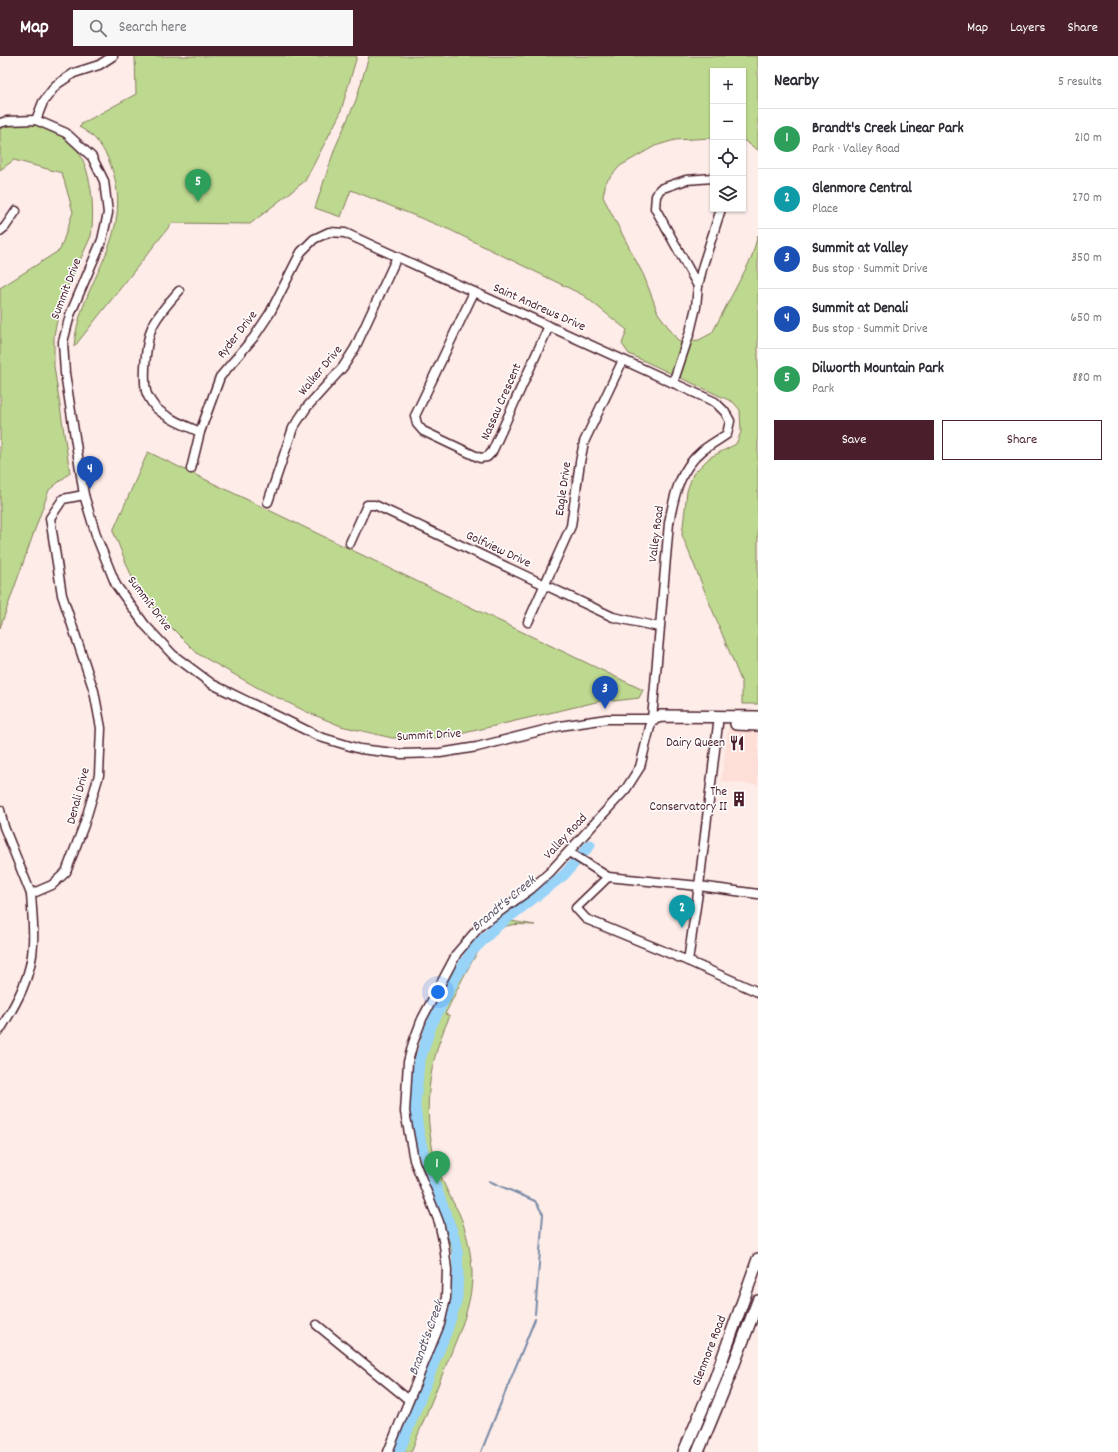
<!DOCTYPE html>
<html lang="en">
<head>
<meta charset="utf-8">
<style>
	body { margin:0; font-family:Dekko,sans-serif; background:#f7f7f7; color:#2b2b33 }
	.controls { position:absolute; right:12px; top:12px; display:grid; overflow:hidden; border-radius:0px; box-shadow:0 1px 3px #0004 }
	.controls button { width:36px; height:36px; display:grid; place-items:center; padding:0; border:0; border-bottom:1px solid #e1e1e2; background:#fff; color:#2b2b33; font:20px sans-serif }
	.you { position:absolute; left:438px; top:936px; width:14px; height:14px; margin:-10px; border:3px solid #fff; border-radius:50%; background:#1a73e8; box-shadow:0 0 0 6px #1a73e833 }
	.badge { display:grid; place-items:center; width:26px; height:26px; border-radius:50%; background:#4a1f2b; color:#fff; font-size:13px; font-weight:700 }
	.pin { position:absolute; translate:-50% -33px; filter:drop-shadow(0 1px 2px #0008) }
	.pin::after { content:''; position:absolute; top:21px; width:14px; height:12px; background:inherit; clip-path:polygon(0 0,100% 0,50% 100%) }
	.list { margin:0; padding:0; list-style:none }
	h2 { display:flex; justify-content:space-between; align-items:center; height:52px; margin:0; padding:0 16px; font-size:17px }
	h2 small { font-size:13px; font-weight:400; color:#7c7c81 }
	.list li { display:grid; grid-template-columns:26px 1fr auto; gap:12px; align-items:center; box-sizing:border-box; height:60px; padding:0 16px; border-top:1px solid #e1e1e2 }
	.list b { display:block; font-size:15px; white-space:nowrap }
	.list p { margin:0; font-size:13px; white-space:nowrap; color:#7c7c81 }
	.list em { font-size:13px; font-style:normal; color:#7c7c81 }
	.actions { display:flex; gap:8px; padding:12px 16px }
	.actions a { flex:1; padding:9px 0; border:1px solid #4a1f2b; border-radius:0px; text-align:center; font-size:14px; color:#4a1f2b }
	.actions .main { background:#4a1f2b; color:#fff }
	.icon { flex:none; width:22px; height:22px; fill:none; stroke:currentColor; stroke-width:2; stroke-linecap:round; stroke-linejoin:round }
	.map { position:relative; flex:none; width:758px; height:1396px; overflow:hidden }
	header { display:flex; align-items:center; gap:24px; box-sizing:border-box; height:56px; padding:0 20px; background:#4a1f2b; color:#fff }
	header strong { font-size:19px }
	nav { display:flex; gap:22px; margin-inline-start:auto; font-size:14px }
	.search { width:280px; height:36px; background:#f7f7f7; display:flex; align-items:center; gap:10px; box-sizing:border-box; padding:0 14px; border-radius:0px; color:#7c7c81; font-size:15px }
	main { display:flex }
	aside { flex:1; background:#fff }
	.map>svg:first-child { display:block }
	.built { fill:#fddfd8 }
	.green { fill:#bdd88f; stroke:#847c5d }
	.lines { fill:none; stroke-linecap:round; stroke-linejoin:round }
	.stream { stroke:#798ba6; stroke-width:2 }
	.river { stroke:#98d3f8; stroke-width:11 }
	.minor-casing { stroke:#4a1f2b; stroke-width:11 }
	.major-casing { stroke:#4a1f2b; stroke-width:14 }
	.minor { stroke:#fff; stroke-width:8 }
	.major { stroke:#fff; stroke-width:11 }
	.labels { text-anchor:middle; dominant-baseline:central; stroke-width:3; stroke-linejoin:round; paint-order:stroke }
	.street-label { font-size:13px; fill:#4a1f2b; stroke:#fff }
	.poi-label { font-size:13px; fill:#4a1f2b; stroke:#fff; text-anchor:end }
	.water-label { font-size:14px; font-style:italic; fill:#615568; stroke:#fff }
</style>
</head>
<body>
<header>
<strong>Map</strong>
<div class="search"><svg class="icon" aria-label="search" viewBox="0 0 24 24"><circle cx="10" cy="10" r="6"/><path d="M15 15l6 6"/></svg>Search here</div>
<nav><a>Map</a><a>Layers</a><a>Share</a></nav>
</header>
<main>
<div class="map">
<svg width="758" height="1396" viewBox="0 0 758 1396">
	<rect width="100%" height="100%" fill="#feece8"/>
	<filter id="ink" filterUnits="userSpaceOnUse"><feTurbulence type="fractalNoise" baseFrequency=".025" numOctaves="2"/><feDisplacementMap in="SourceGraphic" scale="8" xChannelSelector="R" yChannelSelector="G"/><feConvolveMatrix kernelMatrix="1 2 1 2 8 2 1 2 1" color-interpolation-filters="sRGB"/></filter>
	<g filter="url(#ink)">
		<!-- built -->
		<path class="built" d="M728,673h30v56l-37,-4z"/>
		<!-- green -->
		<g class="green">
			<path d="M135,0h222l-17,58 -35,67 -55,43 -78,-1 -98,124c5,-67 63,-109 37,-181 -6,-17 -16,-31 -32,-39l3,-2 -1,-1 55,-30z"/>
			<path d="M369,0h389v94l-15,-10v-69h-30v67l-38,2 -20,6 -35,20 -14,16 -3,15 41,79 14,37 21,29 20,-2 13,-7 39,-74 7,-24v469h-16v-21l-60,-148 5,-44 6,-17 16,-16 27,-14 5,-12 -1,-22 -7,-8 -104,-48 -7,-10 5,-14 -44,-35 -133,-65 -99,-40 -10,27 -26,-9 20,-60 21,-48z"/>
			<path d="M41,62c10,3 15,9 22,16 4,4 8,7 11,11 18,23 21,63 17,91l-30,66 -7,33v31l16,107 -21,17 -49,138v-340l60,-38 13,-38 -11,-39 -48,-13 -14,10v-41l10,-7z"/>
			<path d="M148,396l495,238 -4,8 -25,3 -5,-2 -166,39h-51l-51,-12 -34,-14 -47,-23 -62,-35 -40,-40 -22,-27 -23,-56z"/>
			<path d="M498,863l37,6c-10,0 -22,-2 -31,2 -27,13 -45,61 -59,87l5,2c-26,54 -30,114 -5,170 4,9 9,18 14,27 8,19 12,39 13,59 1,34 -15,65 -27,96 -11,28 -23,56 -34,84h-14c10,-26 21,-52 31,-78 13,-32 27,-61 27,-96 -1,-43 -24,-81 -35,-121 -11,-42 -10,-87 5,-128 7,-16 16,-31 24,-46 14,-24 27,-46 49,-64z"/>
		</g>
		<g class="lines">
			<!-- stream -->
			<g class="stream">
				<path d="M489,1125l46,20 8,13 -8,100"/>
				<path d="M481,1396l54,-133"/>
			</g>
			<!-- river -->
			<path class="river" d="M399,1396l48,-122 10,-32 1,-26 -1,-27 -34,-93 -5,-23 -3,-23 4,-43 12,-37 22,-44 19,-31 24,-24 68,-52 26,-30"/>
			<!-- minor casing -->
			<g class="minor-casing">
				<g id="minor">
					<path d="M36,64l7,-18 13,-17 18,-12 25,-8 14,-9"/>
					<path d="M0,67l7,-2 29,-1 30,13 26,24 12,24 4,32 -6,27 -32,75 -7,27 2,31 19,122 13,43 19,47 29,40 28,30 39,29 108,53 40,12 42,5 38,-1 37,-6 83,-21 47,-7h45"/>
					<path d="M0,175l5,-4 11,-16"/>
					<path d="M698,230l-43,-78 1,-12 4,-7 26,-9 27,-2"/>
					<path d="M179,235c-9,10 -19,21 -26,34 -7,14 -10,50 -7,66 1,5 6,12 9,16 13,12 29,18 45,25"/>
					<path d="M474,236l-59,124 2,8 6,7 57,27 7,-1 5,-5 57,-126"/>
					<path d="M673,327l17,-51 6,-25 2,-21 5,-21 18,-56"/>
					<path d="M191,413l9,-37 20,-55 34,-40 16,-24 31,-61 13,-13 15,-7 16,1 370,169 10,10 5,9 -3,13c-8,6 -18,11 -25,17 -23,19 -28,45 -33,72l-17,196 -12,48 -14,22 -76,83 -19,17 -50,36 -24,28 -35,66 -9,24 -5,19 -3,50 9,48 25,62 5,23 3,25 -1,28 -6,26 -52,128"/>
					<path d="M268,446l25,-74 14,-21 36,-40 12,-19 42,-91"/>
					<path d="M350,487l17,-38h8l238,112 46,10"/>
					<path d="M528,566l43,-96 9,-64 4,-20 39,-82"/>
					<path d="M718,668l-19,162 59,8"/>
					<path d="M0,754l4,17 27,67"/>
					<path d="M569,796l39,25 91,9 -11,75"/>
					<path d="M608,821l-32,31 10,11 102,42 70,31"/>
					<path d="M0,974c16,-26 32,-54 33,-86 1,-16 -1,-33 -2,-50l21,-9 14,-13 18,-47 15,-50 2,-47 -7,-37 -32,-96 -12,-77 13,-19 21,-4"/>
					<path d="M317,1269l92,75"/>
				</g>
			</g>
			<!-- major casing -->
			<g class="major-casing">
				<g id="major">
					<path d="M652,663l9,-3 97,1"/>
					<path d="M736,668l22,1"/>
					<path d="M684,1396l31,-73 43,-120"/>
					<path d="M698,1396l29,-70 31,-81"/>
				</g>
			</g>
			<!-- minor -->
			<use href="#minor" class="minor"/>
			<!-- major -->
			<use href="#major" class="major"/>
		</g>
	</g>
	<!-- icons -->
	<defs>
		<g id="restaurant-bare" transform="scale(1.2)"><path d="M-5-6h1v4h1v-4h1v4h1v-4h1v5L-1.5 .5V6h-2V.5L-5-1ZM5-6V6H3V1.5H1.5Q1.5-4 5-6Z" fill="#4a1f2b" stroke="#fff" stroke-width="2.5" paint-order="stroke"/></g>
		<g id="building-bare" transform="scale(1.2)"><path d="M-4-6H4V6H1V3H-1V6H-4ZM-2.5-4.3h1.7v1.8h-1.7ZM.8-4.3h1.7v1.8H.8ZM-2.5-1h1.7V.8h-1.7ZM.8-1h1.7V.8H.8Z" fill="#4a1f2b" stroke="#fff" stroke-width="2.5" paint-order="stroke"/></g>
	</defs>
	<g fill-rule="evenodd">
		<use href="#restaurant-bare" x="737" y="687"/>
		<use href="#building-bare" x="739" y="743"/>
	</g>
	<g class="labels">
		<!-- street labels -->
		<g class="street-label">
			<text transform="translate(67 233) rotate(-69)">Summit Drive</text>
			<text transform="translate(539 252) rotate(24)">Saint Andrews Drive</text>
			<text transform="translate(238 279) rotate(-52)">Ryder Drive</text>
			<text transform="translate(321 315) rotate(-50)">Walker Drive</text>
			<text transform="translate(502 346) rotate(-66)">Nassau Crescent</text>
			<text transform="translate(564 433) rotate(-82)">Eagle Drive</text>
			<text transform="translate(657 478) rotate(-83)">Valley Road</text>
			<text transform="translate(498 494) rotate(25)">Golfview Drive</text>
			<text transform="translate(149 548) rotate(53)">Summit Drive</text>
			<text transform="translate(429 680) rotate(-3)">Summit Drive</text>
			<text transform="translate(79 740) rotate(-75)">Denali Drive</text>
			<text transform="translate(566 781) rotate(-47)">Valley Road</text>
			<text transform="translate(710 1295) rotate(-69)">Glenmore Road</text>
		</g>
		<!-- poi labels -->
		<g class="poi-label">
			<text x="725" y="687">Dairy Queen</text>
			<text x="727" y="736">The<tspan x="727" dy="15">Conservatory II</tspan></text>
		</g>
		<!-- water labels -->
		<g class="water-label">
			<text transform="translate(504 848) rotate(-40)">Brandt's Creek</text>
			<text transform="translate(427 1282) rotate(-70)">Brandt's Creek</text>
		</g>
	</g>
</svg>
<div class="controls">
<button>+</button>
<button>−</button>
<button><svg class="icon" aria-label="locate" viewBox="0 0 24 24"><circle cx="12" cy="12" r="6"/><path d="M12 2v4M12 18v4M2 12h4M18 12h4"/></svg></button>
<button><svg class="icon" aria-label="layers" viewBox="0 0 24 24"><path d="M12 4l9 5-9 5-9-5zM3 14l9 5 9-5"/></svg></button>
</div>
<div class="you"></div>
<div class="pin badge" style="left:437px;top:1128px;background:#2e9e5b">1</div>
<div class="pin badge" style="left:682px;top:872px;background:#0f9aa8">2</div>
<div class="pin badge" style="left:605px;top:653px;background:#1a4fb4">3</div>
<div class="pin badge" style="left:90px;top:433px;background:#1a4fb4">4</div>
<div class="pin badge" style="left:198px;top:146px;background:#2e9e5b">5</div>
</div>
<aside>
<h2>Nearby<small>5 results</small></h2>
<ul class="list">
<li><span class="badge" style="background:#2e9e5b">1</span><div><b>Brandt's Creek Linear Park</b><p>Park · Valley Road</p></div><em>210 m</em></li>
<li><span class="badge" style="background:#0f9aa8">2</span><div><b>Glenmore Central</b><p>Place</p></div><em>270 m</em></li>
<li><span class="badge" style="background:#1a4fb4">3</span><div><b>Summit at Valley</b><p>Bus stop · Summit Drive</p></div><em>350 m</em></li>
<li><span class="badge" style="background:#1a4fb4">4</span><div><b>Summit at Denali</b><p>Bus stop · Summit Drive</p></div><em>650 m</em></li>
<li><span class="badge" style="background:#2e9e5b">5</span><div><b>Dilworth Mountain Park</b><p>Park</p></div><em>880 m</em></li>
</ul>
<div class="actions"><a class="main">Save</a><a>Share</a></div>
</aside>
</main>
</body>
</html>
